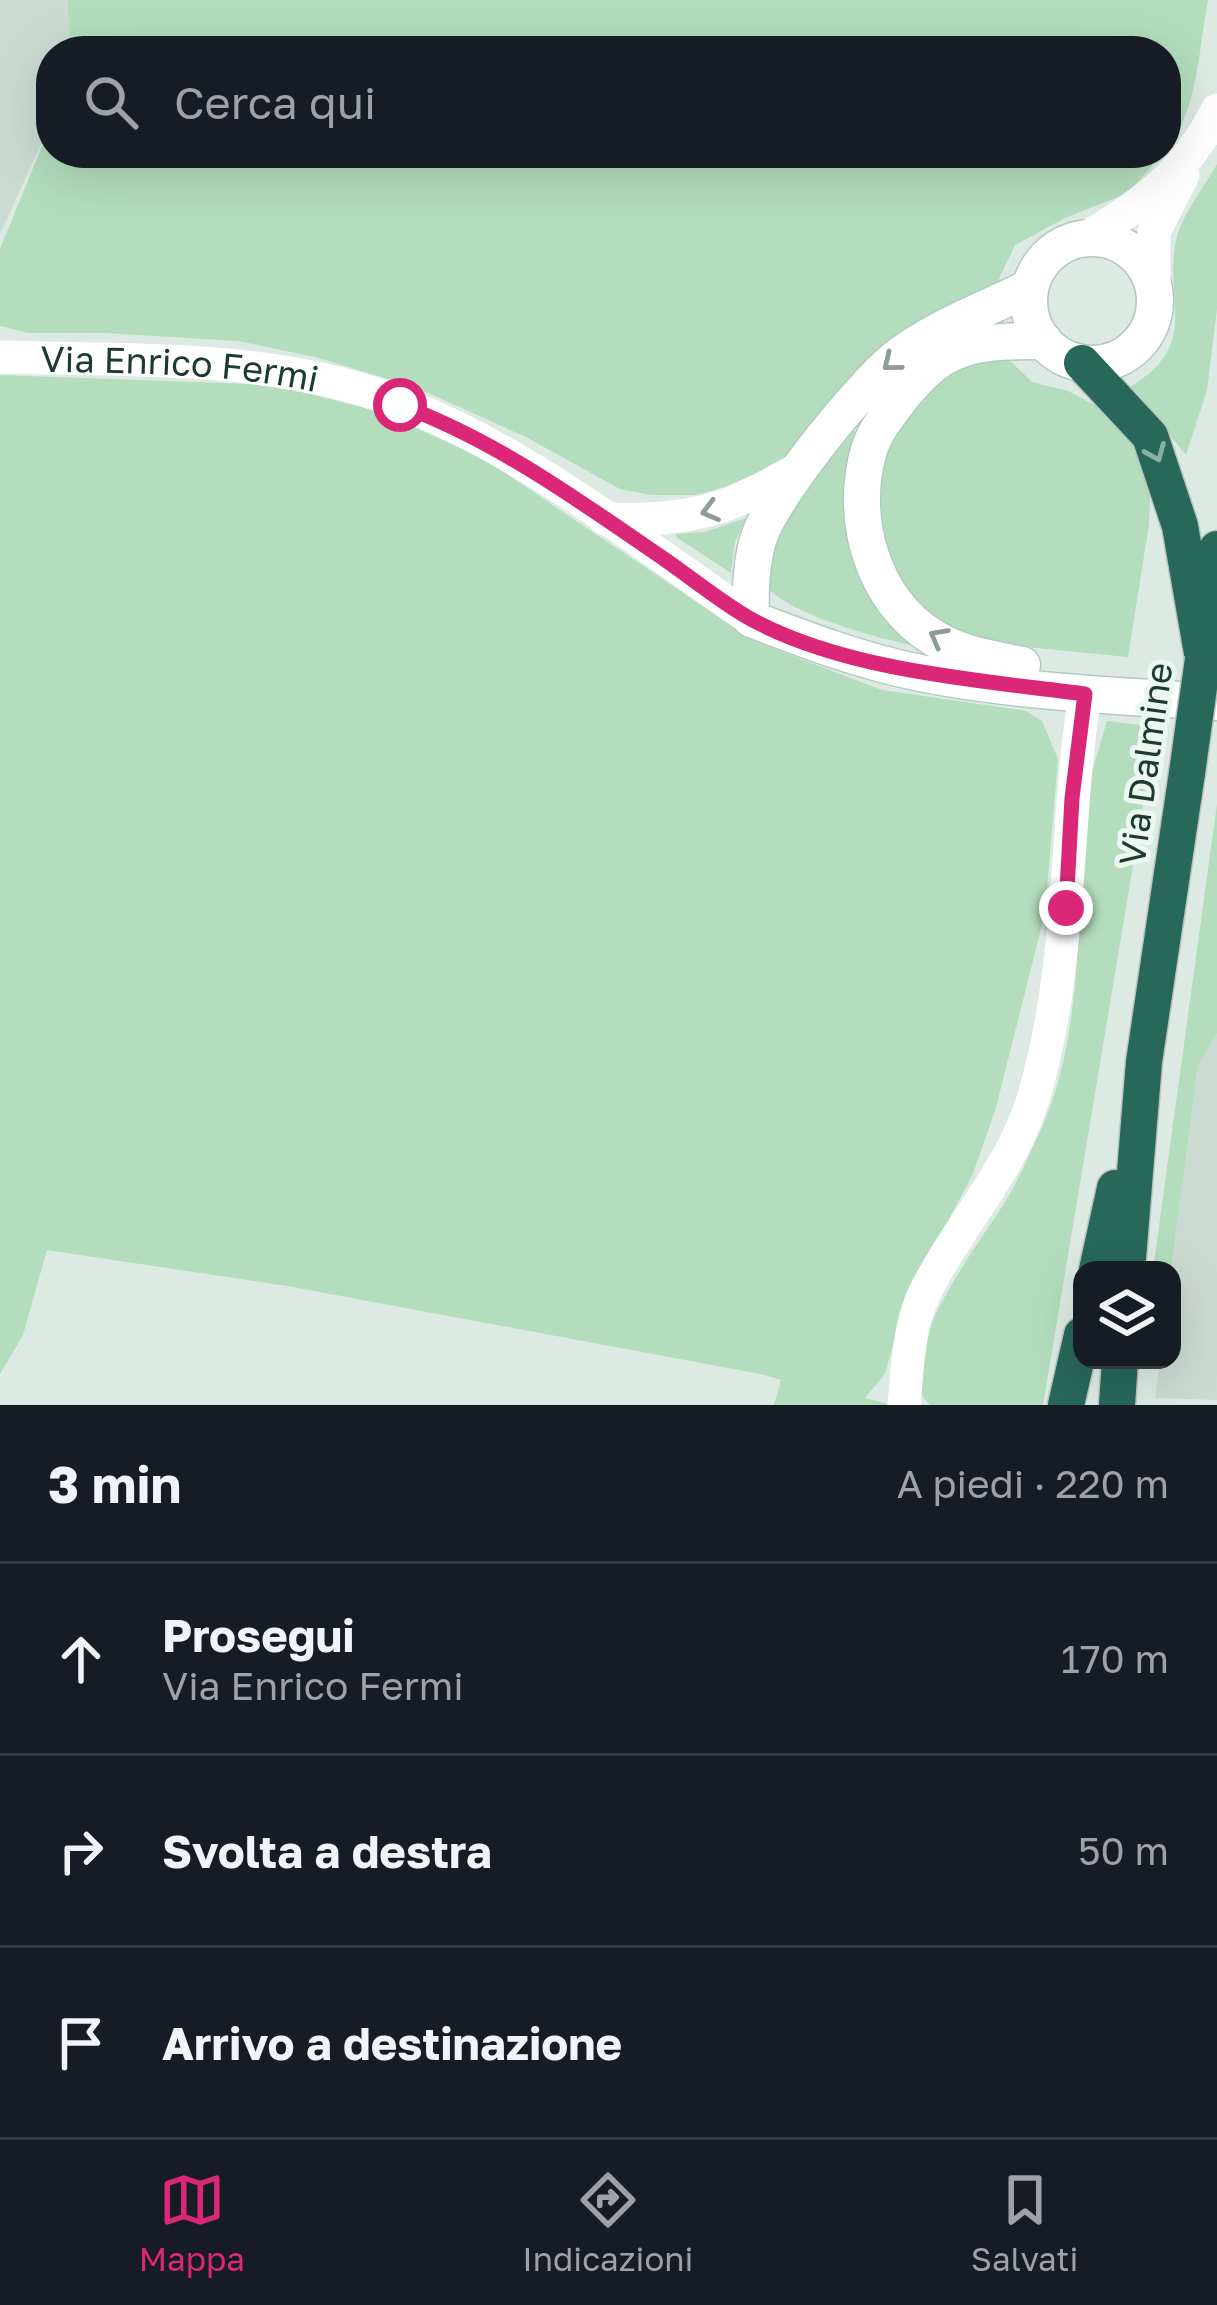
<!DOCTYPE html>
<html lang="it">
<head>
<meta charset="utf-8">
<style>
	body { margin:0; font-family:"Golos Text",sans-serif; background:#20242c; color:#f1f3f6 }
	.controls { position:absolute; right:36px; bottom:36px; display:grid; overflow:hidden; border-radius:24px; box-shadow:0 12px 48px #0002 }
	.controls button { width:108px; height:108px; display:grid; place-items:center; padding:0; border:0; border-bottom:3px solid #363941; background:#171b24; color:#f1f3f6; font:60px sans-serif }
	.stop { position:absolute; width:36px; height:36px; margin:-27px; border:9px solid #db2777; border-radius:50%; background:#fff }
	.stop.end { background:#db2777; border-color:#fff; box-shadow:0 3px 12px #0008 }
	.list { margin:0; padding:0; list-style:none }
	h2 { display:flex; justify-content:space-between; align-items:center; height:156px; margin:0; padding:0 48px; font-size:51px }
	h2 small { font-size:39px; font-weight:400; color:#9ea1a6 }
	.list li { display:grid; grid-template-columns:78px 1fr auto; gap:36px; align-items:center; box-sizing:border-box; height:192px; padding:0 48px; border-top:3px solid #363941 }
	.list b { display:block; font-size:45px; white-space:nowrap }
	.list p { margin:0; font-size:39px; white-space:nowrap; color:#9ea1a6 }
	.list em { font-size:39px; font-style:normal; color:#9ea1a6 }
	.icon { flex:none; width:66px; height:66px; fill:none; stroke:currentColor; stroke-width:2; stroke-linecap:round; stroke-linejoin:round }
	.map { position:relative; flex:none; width:1217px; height:1405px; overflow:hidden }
	.search { position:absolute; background:#171b24; box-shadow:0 12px 48px #0002; left:36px; right:36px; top:36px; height:132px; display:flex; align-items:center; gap:30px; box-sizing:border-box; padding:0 42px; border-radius:48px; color:#9ea1a6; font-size:45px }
	.sheet { height:732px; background:#171b24 }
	nav { display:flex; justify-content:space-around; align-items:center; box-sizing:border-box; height:168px; border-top:3px solid #363941; background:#171b24; font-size:33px; color:#9ea1a6 }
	nav a { display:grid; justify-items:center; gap:6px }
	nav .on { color:#db2777 }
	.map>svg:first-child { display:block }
	.built { fill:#cbdad2 }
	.green { fill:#b3ddbc }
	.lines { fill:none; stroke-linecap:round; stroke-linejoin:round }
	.secondary-casing { stroke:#afcabf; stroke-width:39 }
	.highway-casing { stroke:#bbc4c1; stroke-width:39 }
	.street { stroke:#fff; stroke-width:33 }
	.secondary { stroke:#fff; stroke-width:36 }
	.highway { stroke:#276858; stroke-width:36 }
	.highway-bridge-casing { stroke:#bbc4c1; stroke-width:39; stroke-linecap:butt }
	.highway-bridge { stroke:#276858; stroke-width:36 }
	.oneway { stroke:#8e9c98 }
	.oneway2 { stroke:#8ab0a4 }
	.route { stroke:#db2777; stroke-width:15 }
	.labels { text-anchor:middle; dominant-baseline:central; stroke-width:10; stroke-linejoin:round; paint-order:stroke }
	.street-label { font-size:36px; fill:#1d3a31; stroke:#edf7f1 }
</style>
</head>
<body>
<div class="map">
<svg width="1217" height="1405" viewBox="0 0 1217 1405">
	<rect width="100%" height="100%" fill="#dceae3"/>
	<!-- built -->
	<g class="built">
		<path d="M0,0h73v51h-22v71l-51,112z"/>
		<path d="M1217,1033v367l-62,-2 5,-38h12l-1,-90 27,-204z"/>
	</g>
	<!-- green -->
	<g class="green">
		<path d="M68,0h1140c-9,46 -10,113 -42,149v-98h-1096z"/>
		<path d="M51,124v29h1112l-35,40 -63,25 -50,27 -22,47 -201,167 -63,27 -33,9h-45l-31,-6 -94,-52 -111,-50 -100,-30 -77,-16 -132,-8h-77l-29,-7v-77z"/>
		<path d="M1217,164v145l-10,81 -21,65 -56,-68c74,-45 31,-88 47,-150 6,-24 28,-51 40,-73z"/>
		<path d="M1005,356l27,26 36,9 40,21 35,38 8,27 -2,47 -21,133 -143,-14 -48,-23 -21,-17 -32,-48 -10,-75 27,-69 57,-45z"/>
		<path d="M0,375l274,10 103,26 106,47 273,184 126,48 144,21 16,10 16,38 -13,154 -50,198 -23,65 -67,125 -20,73 -20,24 26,7h-117l7,-25 -21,-6 -473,-88 -240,-36 -24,85 -23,39z"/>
		<path d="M851,424l8,17 -10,66 89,145c-44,-11 -136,-31 -168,-62 -12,-50 54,-126 81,-166z"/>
		<path d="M746,518l-11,24 -4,31 -55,-36v-3l29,-2z"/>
		<path d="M1107,721l49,6 -113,678h-113c-46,-41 53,-166 75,-203 13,-21 23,-44 33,-66 48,-99 37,-220 47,-326 3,-30 14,-60 22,-89z"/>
		<path d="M1217,804v229l-19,33 -27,204h-18z"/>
	</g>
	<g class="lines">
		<!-- secondary casing -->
		<g class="secondary-casing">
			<g id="secondary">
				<circle cx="1092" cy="301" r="63"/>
				<path d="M1030,287c-43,22 -91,39 -130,68 -38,29 -125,137 -141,182 -8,25 -9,55 -8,82 55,21 110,42 169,54 97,19 198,23 297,29"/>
				<path d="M1022,665c-29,-6 -63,-11 -88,-27 -62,-38 -85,-120 -65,-188 6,-20 22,-39 34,-55 11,-13 26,-30 41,-38 29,-17 67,-16 100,-16"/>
			</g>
		</g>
		<!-- highway casing -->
		<g class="highway-casing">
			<g id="highway">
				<path d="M1082,363l68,73 30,90 23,133"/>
				<path d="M1207,623l10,-74"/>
				<path d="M1097,1270l18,-82"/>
				<path d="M1127,1270l17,-208 43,-289"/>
				<path d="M1066,1405l16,-70"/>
				<path d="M1117,1405l3,-45"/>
			</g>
		</g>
		<!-- street -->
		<g class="street">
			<path d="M1086,238c57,-34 101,-66 131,-128"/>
			<path d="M1154,289v-57l29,-57"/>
			<path id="s1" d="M0,357c111,3 230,-1 338,26 150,37 287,150 413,236"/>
			<path d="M605,519c86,3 124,-9 198,-53"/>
			<path d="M904,1405c4,-39 4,-79 22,-115 33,-65 86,-121 107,-191 40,-132 31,-270 52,-405"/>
		</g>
		<!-- secondary -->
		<use href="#secondary" class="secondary"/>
		<!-- highway -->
		<use href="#highway" class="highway"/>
		<!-- highway-bridge casing -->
		<g class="highway-bridge-casing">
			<path id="highway-bridge" d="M1187,773l16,-114"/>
		</g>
		<!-- highway-bridge -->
		<use href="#highway-bridge" class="highway-bridge"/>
	</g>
	<!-- one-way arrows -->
	<defs><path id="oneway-chevron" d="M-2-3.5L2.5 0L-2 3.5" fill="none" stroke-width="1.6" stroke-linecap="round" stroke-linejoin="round" transform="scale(3)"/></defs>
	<g class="oneway">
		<use href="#oneway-chevron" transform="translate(891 363) rotate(141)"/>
		<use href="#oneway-chevron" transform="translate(710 511) rotate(165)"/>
		<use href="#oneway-chevron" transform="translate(938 637) rotate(-151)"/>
	</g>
	<use class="oneway2" href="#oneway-chevron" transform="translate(1156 453) rotate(67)"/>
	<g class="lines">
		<!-- route -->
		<path class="route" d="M400,405c98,36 182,98 267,156 27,19 54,41 82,57 96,53 230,62 336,76l-13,104 -6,110"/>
	</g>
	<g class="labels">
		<!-- street labels -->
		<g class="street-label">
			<text stroke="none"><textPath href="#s1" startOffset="180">Via Enrico Fermi</textPath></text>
			<text transform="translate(1145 764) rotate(-82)">Via Dalmine</text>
		</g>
	</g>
</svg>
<div class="controls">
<button><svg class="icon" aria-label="layers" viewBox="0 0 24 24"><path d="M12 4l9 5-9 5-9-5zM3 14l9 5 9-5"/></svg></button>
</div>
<div class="stop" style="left:400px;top:405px"></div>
<div class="stop end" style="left:1066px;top:908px"></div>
<div class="search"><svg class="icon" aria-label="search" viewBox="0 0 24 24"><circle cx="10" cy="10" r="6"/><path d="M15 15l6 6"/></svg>Cerca qui</div>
</div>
<section class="sheet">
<h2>3 min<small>A piedi · 220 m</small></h2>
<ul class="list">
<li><svg class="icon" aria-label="ahead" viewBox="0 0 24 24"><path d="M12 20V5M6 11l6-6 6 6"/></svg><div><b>Prosegui</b><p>Via Enrico Fermi</p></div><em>170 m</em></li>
<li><svg class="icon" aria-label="right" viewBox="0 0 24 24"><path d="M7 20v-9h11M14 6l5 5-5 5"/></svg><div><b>Svolta a destra</b></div><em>50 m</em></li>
<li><svg class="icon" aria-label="arrive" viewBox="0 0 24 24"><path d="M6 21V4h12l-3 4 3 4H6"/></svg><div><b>Arrivo a destinazione</b></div></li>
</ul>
</section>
<nav>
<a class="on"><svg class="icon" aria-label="map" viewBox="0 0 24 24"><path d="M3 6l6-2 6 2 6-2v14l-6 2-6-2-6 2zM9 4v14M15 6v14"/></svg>Mappa</a>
<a><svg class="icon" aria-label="directions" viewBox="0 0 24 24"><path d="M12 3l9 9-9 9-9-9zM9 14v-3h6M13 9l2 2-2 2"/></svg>Indicazioni</a>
<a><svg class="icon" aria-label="saved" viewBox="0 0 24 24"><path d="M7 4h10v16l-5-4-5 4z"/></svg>Salvati</a>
</nav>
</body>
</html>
